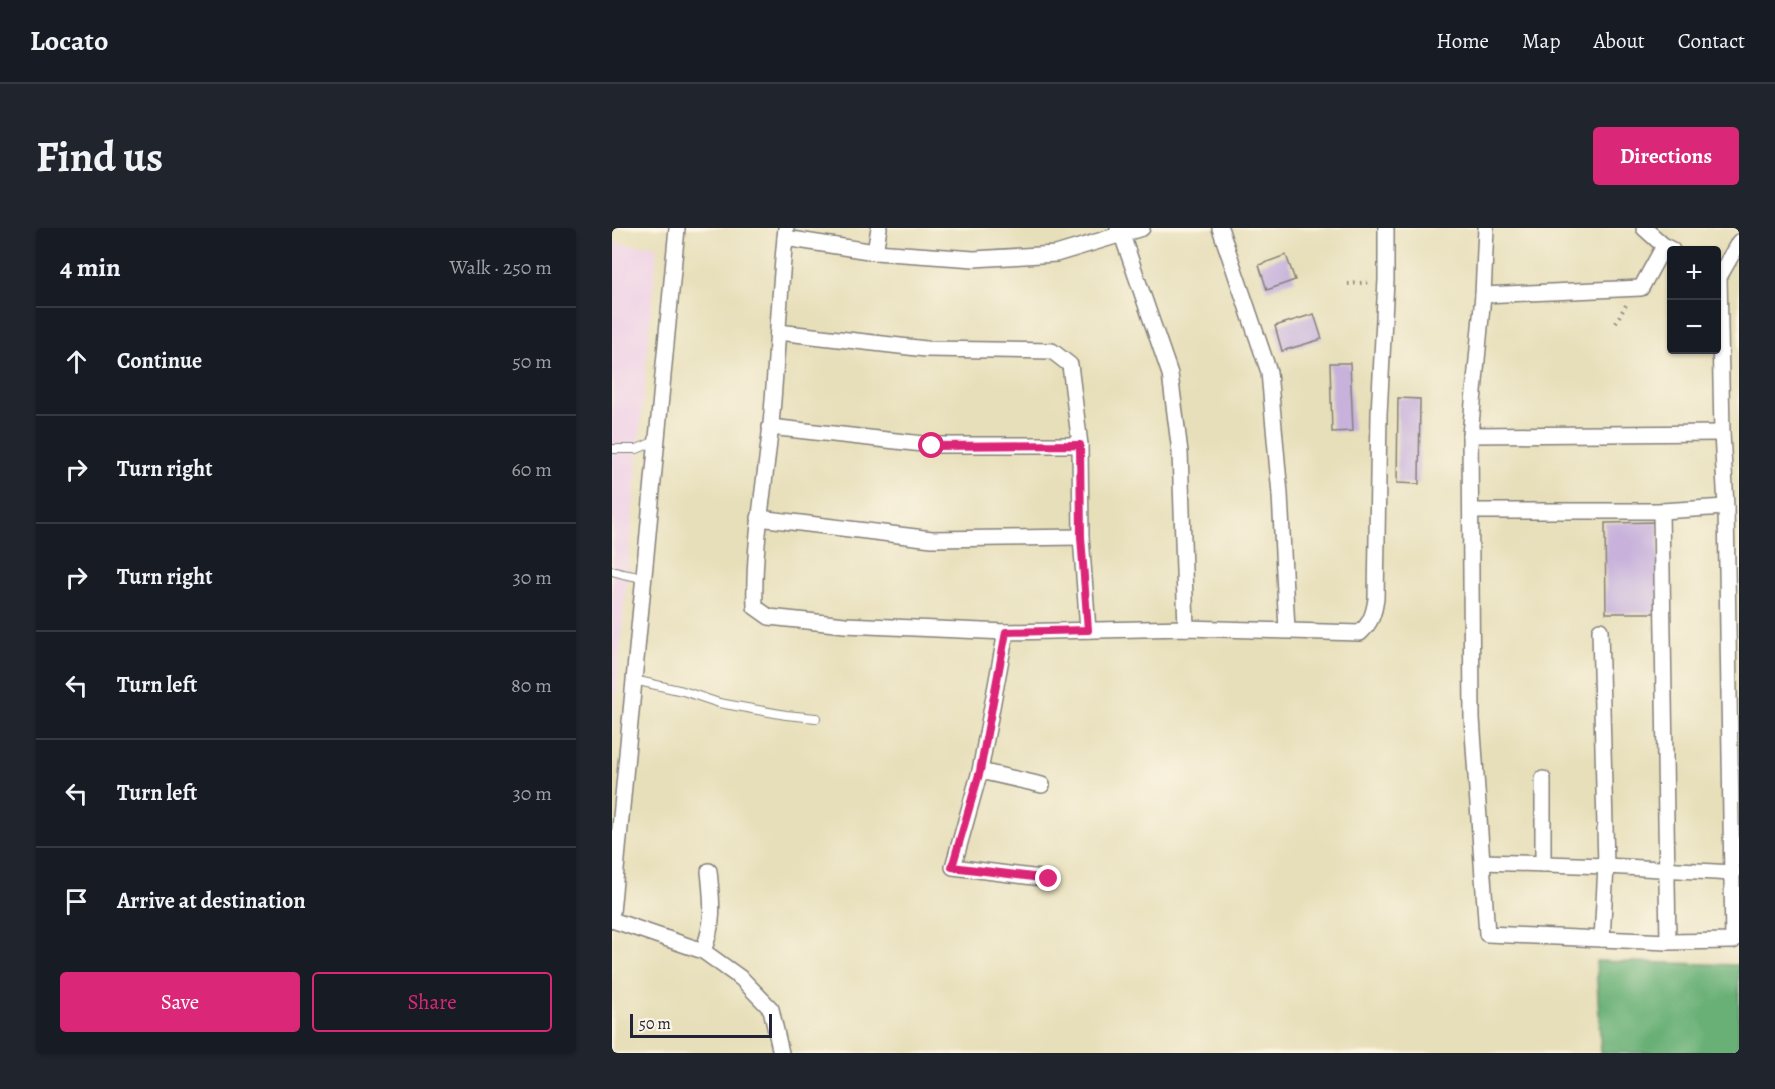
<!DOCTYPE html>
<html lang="en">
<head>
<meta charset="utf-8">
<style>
	body { margin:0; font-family:Alegreya,serif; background:#20242c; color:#f1f3f6 }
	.controls { position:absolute; right:18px; top:18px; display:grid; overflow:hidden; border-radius:6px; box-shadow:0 2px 4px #0004 }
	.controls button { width:54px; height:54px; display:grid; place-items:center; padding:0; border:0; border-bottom:2px solid #363941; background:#171b24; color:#f1f3f6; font:30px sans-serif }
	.scale { position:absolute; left:18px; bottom:15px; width:142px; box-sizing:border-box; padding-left:6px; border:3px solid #22223b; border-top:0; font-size:16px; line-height:21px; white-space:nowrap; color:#22223b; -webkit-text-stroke:4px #fcf5e5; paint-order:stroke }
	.stop { position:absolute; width:18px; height:18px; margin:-14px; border:4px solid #db2777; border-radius:50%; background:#fff }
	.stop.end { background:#db2777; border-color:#fff; box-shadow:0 2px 6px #0008 }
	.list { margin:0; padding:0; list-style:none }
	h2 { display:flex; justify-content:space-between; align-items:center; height:78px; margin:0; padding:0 24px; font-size:26px }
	h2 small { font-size:20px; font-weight:400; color:#9ea1a6 }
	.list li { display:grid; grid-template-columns:39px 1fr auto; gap:18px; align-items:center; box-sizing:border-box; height:108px; padding:0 24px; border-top:2px solid #363941 }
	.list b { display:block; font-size:22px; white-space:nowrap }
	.list em { font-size:20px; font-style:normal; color:#9ea1a6 }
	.actions { display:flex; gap:12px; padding:18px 24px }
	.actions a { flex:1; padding:14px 0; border:2px solid #db2777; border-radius:6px; text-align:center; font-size:21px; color:#db2777 }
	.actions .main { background:#db2777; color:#fff }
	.icon { flex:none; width:33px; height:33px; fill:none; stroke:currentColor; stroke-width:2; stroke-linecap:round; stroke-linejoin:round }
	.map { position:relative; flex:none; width:1127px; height:825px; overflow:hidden; border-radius:6px }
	header { display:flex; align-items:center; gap:36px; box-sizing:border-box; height:84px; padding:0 30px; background:#171b24; border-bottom:2px solid #363941 }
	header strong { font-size:28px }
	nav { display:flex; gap:33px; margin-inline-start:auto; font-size:21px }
	.intro { display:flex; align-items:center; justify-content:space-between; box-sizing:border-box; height:144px; padding:0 36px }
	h1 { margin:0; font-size:42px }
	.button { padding:15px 27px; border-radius:6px; background:#db2777; color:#fff; font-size:21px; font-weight:700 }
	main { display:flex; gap:36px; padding:0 36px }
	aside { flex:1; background:#171b24; border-radius:6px; box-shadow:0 2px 4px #0004 }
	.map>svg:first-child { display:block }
	.built { fill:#eed0e7 }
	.forest { fill:#69b076; stroke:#466958; stroke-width:1.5 }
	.building { fill:#c8b2dc }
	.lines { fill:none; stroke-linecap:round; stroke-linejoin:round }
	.service-casing { stroke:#84807a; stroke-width:10 }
	.minor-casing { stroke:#84807a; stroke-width:18 }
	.path { stroke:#84807a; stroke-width:4; stroke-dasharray:1.5 4.5; stroke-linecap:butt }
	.service { stroke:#fff; stroke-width:8 }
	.minor { stroke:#fff; stroke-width:15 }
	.route { stroke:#db2777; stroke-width:8 }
</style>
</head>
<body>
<header>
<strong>Locato</strong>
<nav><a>Home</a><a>Map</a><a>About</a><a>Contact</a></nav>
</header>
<div class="intro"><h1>Find us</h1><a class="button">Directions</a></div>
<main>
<aside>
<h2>4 min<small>Walk · 250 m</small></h2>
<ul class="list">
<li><svg class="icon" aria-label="ahead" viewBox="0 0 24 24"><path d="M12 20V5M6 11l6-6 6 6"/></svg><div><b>Continue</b></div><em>50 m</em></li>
<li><svg class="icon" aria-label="right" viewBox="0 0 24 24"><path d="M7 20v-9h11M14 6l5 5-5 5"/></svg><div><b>Turn right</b></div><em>60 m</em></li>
<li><svg class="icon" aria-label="right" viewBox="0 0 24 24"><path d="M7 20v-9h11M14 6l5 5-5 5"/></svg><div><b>Turn right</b></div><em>30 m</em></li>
<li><svg class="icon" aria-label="left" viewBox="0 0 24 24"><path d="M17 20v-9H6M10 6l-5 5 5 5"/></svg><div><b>Turn left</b></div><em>80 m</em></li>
<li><svg class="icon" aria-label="left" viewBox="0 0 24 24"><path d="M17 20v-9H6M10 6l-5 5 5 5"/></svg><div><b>Turn left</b></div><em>30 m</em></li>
<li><svg class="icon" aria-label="arrive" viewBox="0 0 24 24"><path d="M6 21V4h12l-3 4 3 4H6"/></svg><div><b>Arrive at destination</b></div></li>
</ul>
<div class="actions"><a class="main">Save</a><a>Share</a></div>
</aside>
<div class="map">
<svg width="1127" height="825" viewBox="0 0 1127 825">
	<rect width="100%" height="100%" fill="#fcf5e5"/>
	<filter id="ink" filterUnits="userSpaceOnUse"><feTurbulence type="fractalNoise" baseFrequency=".0167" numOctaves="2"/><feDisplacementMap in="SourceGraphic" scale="12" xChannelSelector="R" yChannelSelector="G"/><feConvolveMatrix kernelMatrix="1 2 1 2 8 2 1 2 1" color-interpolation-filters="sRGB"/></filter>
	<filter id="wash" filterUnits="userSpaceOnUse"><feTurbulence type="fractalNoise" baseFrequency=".008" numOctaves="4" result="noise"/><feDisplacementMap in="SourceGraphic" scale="24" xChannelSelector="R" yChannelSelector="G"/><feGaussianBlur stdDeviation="1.35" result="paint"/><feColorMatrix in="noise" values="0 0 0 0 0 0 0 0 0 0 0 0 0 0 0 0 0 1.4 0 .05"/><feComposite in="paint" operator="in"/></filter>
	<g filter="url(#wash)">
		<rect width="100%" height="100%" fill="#e7dfba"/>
		<!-- built -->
		<path class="built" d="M0,15l45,4 -45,492z"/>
		<!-- forest -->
		<path class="forest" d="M984,733l143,4v88h-138z"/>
		<g id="blocks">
			<!-- building -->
			<g class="building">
				<path d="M674,27l9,25 -28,10 -8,-25z"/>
				<path d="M702,86l8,25 -40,12 -7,-25z"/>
				<path d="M718,135h20l3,68 -21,1z"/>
				<path d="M786,170l22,1 -1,85 -22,-1z"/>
				<path d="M1046,294l1,91h-53l-1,-90z"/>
			</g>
		</g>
	</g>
	<g filter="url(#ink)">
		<use href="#blocks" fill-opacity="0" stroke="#84807a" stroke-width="1.5"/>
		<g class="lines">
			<!-- service casing -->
			<g class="service-casing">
				<g id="service">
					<path d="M2,221h23l19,-8"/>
					<path d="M0,343l11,3 21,4"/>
					<path d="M22,452l49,11 36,12 67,12 30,3"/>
				</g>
			</g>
			<!-- minor casing -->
			<g class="minor-casing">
				<g id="minor">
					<path d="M174,0c-7,65 -9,131 -15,196 -6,61 -18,121 -16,183l14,10 76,8 161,7 180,-4 174,5c11,-10 14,-20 16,-34l3,-185 7,-134v-52"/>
					<path d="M506,0l4,7 48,139 10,78 6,176"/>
					<path d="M608,0l49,144 11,122 7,136"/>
					<path d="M874,0l-3,67 -13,140 2,283 15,216 181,8 65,-1 -7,-434 -4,-74 -3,-156 20,-35"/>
					<path d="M1032,0l20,18 8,4"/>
					<path d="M173,10l90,14 99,7 82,-5 86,-26"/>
					<path d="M263,24l4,-24"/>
					<path d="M871,67l158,-7 23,-42"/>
					<path d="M166,104l148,17 126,2 18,14 10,80 1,92 7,93"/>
					<path d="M158,199l162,18h148"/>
					<path d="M858,207l252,-2"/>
					<path d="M859,283h190l65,-4"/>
					<path d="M1049,283l7,431"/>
					<path d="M147,290l173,21 149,-2"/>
					<path d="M988,402l6,236 -4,73"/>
					<path d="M394,404l-26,139 -27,96 96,12"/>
					<path d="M368,543l62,14"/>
					<path d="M871,634l123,4 127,7"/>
					<path d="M931,636v-85"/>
					<path d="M0,684l65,-684"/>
					<path d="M0,692l91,31 39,28 29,30 10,44"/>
					<path d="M91,723c12,-30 9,-49 6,-80"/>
				</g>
			</g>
			<!-- path -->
			<g class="path">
				<path d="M736,56l23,-2"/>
				<path d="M1004,94l10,-17"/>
			</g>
			<!-- service -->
			<use href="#service" class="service"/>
			<!-- minor -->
			<use href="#minor" class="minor"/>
		</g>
	</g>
	<g class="lines" filter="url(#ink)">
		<!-- route -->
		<path class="route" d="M320,218l148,-1 1,92 7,93 -82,2 -26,139 -28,96 97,12"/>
	</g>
</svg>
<div class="controls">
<button>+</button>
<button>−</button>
</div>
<div class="scale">50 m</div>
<div class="stop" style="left:320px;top:218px"></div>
<div class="stop end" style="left:437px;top:651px"></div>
</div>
</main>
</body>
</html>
